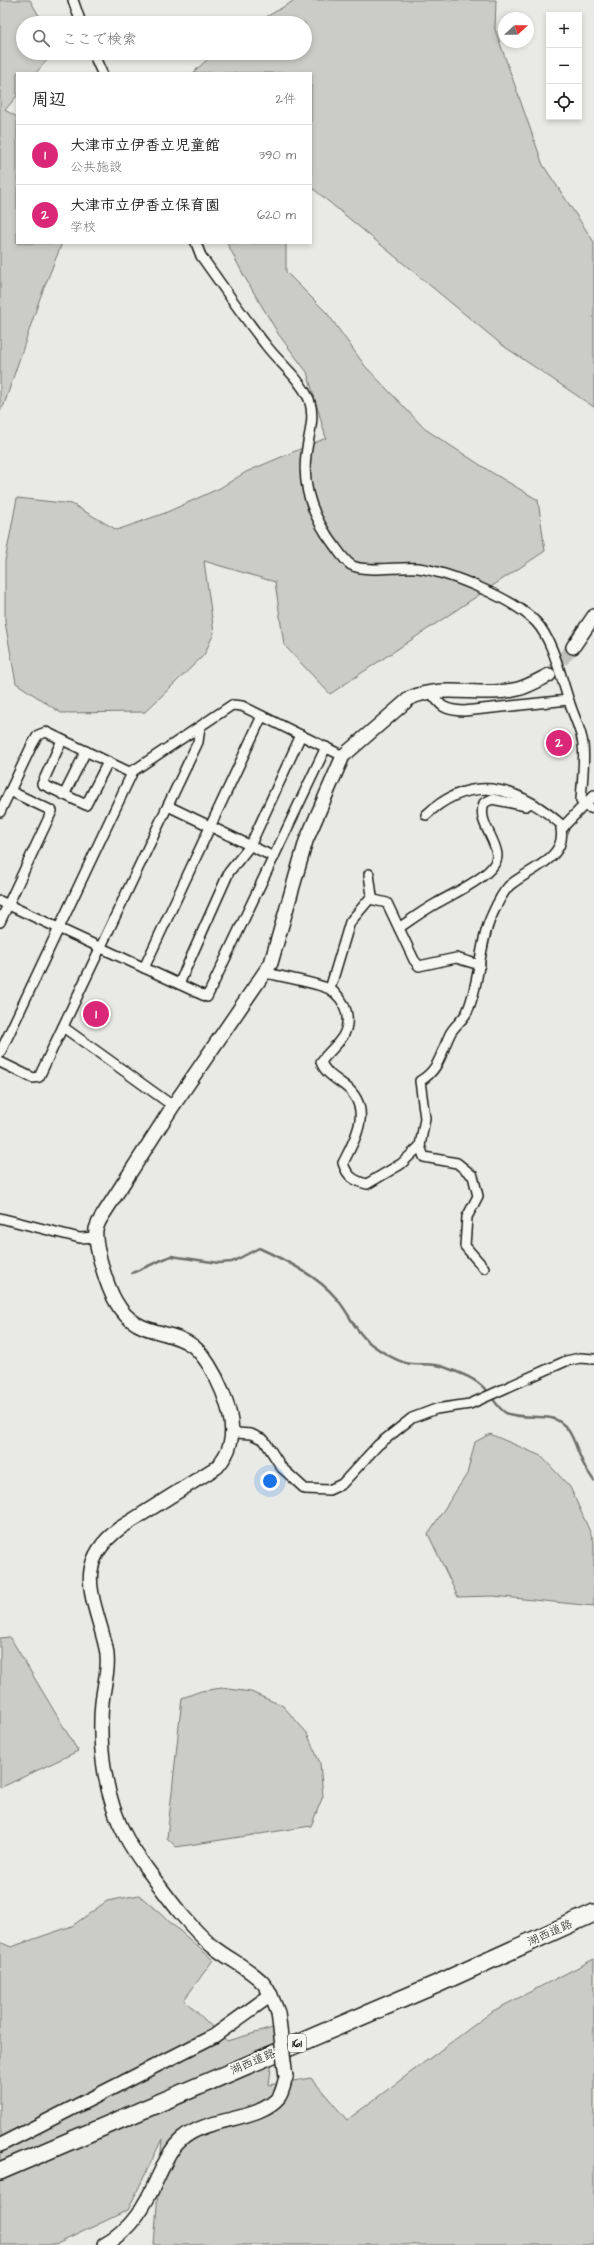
<!DOCTYPE html>
<html lang="ja">
<head>
<meta charset="utf-8">
<style>
	body { margin:0; font-family:"Architects Daughter","Klee One",sans-serif; background:#f2f2f2; color:#222 }
	.controls { position:absolute; right:12px; top:12px; display:grid; overflow:hidden; border-radius:0px; box-shadow:0 2px 6px #0003 }
	.controls button { width:36px; height:36px; display:grid; place-items:center; padding:0; border:0; border-bottom:1px solid #e0e0e0; background:#fff; color:#222; font:20px sans-serif }
	.compass { position:absolute; left:498px; top:12px; width:36px; height:36px; border-radius:50%; background:#fff; box-shadow:0 2px 6px #0003; rotate:69deg }
	.you { position:absolute; left:270px; top:1481px; width:14px; height:14px; margin:-10px; border:3px solid #fff; border-radius:50%; background:#1a73e8; box-shadow:0 0 0 6px #1a73e833 }
	.badge { display:grid; place-items:center; width:26px; height:26px; border-radius:50%; background:#db2777; color:#fff; font-size:13px; font-weight:700 }
	.pin { position:absolute; translate:-50% -50%; border:2px solid #fff; box-shadow:0 1px 4px #0006 }
	.list { margin:0; padding:0; list-style:none }
	h2 { display:flex; justify-content:space-between; align-items:center; height:52px; margin:0; padding:0 16px; font-size:17px }
	h2 small { font-size:13px; font-weight:400; color:#767676 }
	.list li { display:grid; grid-template-columns:26px 1fr auto; gap:12px; align-items:center; box-sizing:border-box; height:60px; padding:0 16px; border-top:1px solid #e0e0e0 }
	.list b { display:block; font-size:15px; white-space:nowrap }
	.list p { margin:0; font-size:13px; white-space:nowrap; color:#767676 }
	.list em { font-size:13px; font-style:normal; color:#767676 }
	.icon { flex:none; width:22px; height:22px; fill:none; stroke:currentColor; stroke-width:2; stroke-linecap:round; stroke-linejoin:round }
	.map { position:relative; flex:none; width:594px; height:2245px; overflow:hidden }
	.search { position:absolute; background:#fff; box-shadow:0 2px 6px #0003; left:16px; top:16px; width:296px; height:44px; display:flex; align-items:center; gap:10px; box-sizing:border-box; padding:0 14px; border-radius:22px; color:#767676; font-size:15px }
	.panel { position:absolute; background:#fff; box-shadow:0 2px 6px #0003; left:16px; top:72px; width:296px; height:172px; border-radius:0px }
	.map>svg:first-child { display:block }
	.green { fill:#cbcbc7; stroke:#747472 }
	.lines { fill:none; stroke-linecap:round; stroke-linejoin:round }
	.stream { stroke:#6d6d6c; stroke-width:2.5 }
	.secondary-tunnel { stroke:#c0c0bd; stroke-width:13; stroke-dasharray:13 6; stroke-linecap:butt }
	.street-casing { stroke:#1c1c1c; stroke-width:12 }
	.secondary-casing { stroke:#1c1c1c; stroke-width:16 }
	.highway-casing { stroke:#1c1c1c; stroke-width:20 }
	.street { stroke:#f6f6f2; stroke-width:9 }
	.secondary { stroke:#f6f6f2; stroke-width:13 }
	.highway { stroke:#f6f6f2; stroke-width:17 }
	.secondary-bridge-casing { stroke:#1c1c1c; stroke-width:16; stroke-linecap:butt }
	.secondary-bridge { stroke:#f6f6f2; stroke-width:13 }
	.labels { text-anchor:middle; dominant-baseline:central; stroke-width:4; stroke-linejoin:round; paint-order:stroke }
	.shield { fill:#f6f6f2; stroke:#5d5d5c; stroke-width:1 }
	.shield-label { font-size:11px; font-weight:bold; fill:#1c1c1c }
	.street-label { font-size:12px; fill:#1c1c1c; stroke:#f6f6f2 }
</style>
</head>
<body>
<div class="map">
<svg width="594" height="2245" viewBox="0 0 594 2245">
	<rect width="100%" height="100%" fill="#e9e9e5"/>
	<filter id="ink" filterUnits="userSpaceOnUse"><feTurbulence type="fractalNoise" baseFrequency=".025" numOctaves="2"/><feDisplacementMap in="SourceGraphic" scale="8" xChannelSelector="R" yChannelSelector="G"/><feConvolveMatrix kernelMatrix="1 2 1 2 8 2 1 2 1" color-interpolation-filters="sRGB"/></filter>
	<g filter="url(#ink)">
		<!-- green -->
		<g class="green">
			<path d="M0,0h30l13,23h-20v30h30l-17,20h-19v23l-12,14 12,7v126h45l-22,55 -36,107 -4,6z"/>
			<path d="M295,0h201l-1,29 48,136 51,77v165l-92,-62 -191,-158v-114h-118l21,-20h91v-30h-49z"/>
			<path d="M227,243h59v29l41,41 38,53 60,63 66,43 47,28 7,51 -215,143 -46,-49 -9,-63 -71,-21 10,72 -10,22 -59,57 -84,1 -45,-30 -11,-61v-61l12,-63 55,6 45,26 48,-17 55,-25 26,-16 80,-34 -19,-66 -28,-37 -35,-59z"/>
			<path d="M490,1434l51,22 29,31 24,54v65l-101,-10 -35,1 -30,-63 39,-60 8,-32z"/>
			<path d="M10,1637l68,114 -78,37v-150z"/>
			<path d="M222,1688l29,4 32,14 24,27 13,30 3,33 -12,30 -135,21 -9,-9 15,-140 19,-7z"/>
			<path d="M139,1895l74,65 -29,40 43,41 49,-14 -7,58 42,-7 36,42 146,-109 101,-52v286h-440l8,-106 -34,71 -73,35h-55v-303l11,5 61,-21 35,-25z"/>
		</g>
		<g class="lines">
			<!-- stream -->
			<path class="stream" d="M132,1273l39,-17 48,7 13,-1 27,-14c26,12 59,28 78,51 12,14 19,34 34,45 11,8 27,19 41,20 11,1 21,-1 32,3 16,6 31,11 42,23 7,7 11,18 20,23 13,6 31,2 45,5 22,5 24,31 33,47 3,6 7,11 10,16"/>
			<!-- secondary-tunnel -->
			<path class="secondary-tunnel" d="M549,675l24,-28"/>
			<!-- street casing -->
			<g class="street-casing">
				<g id="street">
					<path d="M73,0l8,23"/>
					<path d="M93,53l9,20"/>
					<path d="M196,243l5,13c21,29 41,59 64,88 14,19 34,33 44,55 7,20 -1,37 -3,56 -4,33 8,64 28,90 5,7 10,15 17,20 13,8 50,1 67,3 31,4 96,31 118,54 17,18 25,56 33,79 4,14 12,28 14,43 2,18 -1,38 -2,56l3,6 10,3"/>
					<path d="M430,691c11,16 14,19 34,20l104,-11"/>
					<path d="M62,740l-20,44 44,21 22,-43"/>
					<path d="M64,795l22,-44"/>
					<path d="M168,806l106,51"/>
					<path d="M0,812l32,-67 6,-10 8,-3 83,40 7,-3 96,-64 10,1 101,50"/>
					<path d="M426,815c47,-44 95,-27 138,12"/>
					<path d="M370,899l17,4 27,57 5,6 37,-8 24,7"/>
					<path d="M0,901l207,96 119,-250"/>
					<path d="M0,922l52,-111 -42,-20"/>
					<path d="M399,928c13,-9 25,-18 38,-25 15,-9 61,-29 60,-48 -2,-19 -20,-33 -13,-52l8,-4 34,7 4,-3"/>
					<path d="M144,968l118,-252"/>
					<path d="M266,973c13,3 56,11 65,17 15,10 21,30 12,46 -6,10 -16,17 -22,26 4,11 14,16 23,23 30,23 12,52 -1,78 4,13 11,18 24,21l34,-20 19,-18"/>
					<path d="M179,984l50,-112 21,-26 51,-111"/>
					<path d="M330,989l20,-67 22,-26 -3,-22"/>
					<path d="M63,1027l110,79"/>
					<path d="M0,1053l133,-282"/>
					<path d="M0,1062l33,16 6,-1 159,-335 2,-15"/>
					<path d="M0,1218l80,20 16,-1"/>
					<path d="M484,1268l-19,-22 2,-29 11,-21 -5,-20 -16,-13 -33,-6 -4,-11 5,-28 -5,-37c19,-11 21,-28 30,-47 4,-8 13,-14 17,-22 13,-28 12,-70 25,-97 4,-9 10,-22 17,-29 18,-16 58,-27 52,-57l33,-34"/>
					<path d="M236,1433l15,1 13,6 18,28 23,21 24,1 13,-6 36,-39 34,-27 24,-9 34,-5 96,-43 14,-3 14,1"/>
				</g>
			</g>
			<!-- secondary casing -->
			<g class="secondary-casing">
				<g id="secondary">
					<path d="M573,647l21,-31"/>
					<path d="M278,2013c-4,-10 -7,-21 -15,-30 -14,-15 -35,-24 -51,-37 -22,-19 -40,-43 -57,-66 -10,-14 -21,-27 -29,-43 -21,-38 -28,-92 -24,-135 2,-18 8,-36 4,-54 -11,-49 -35,-83 14,-120l97,-61c6,-7 11,-14 13,-23 8,-27 -16,-81 -37,-98 -17,-13 -39,-12 -56,-22 -9,-5 -16,-13 -21,-22 -9,-15 -22,-56 -20,-73 1,-3 3,-8 5,-11l72,-112 98,-143 35,-122 37,-85 67,-58c34,-15 72,0 108,-9 11,-3 21,-9 31,-14"/>
					<path d="M0,2145l214,-109 57,-41"/>
					<path d="M104,2245c28,-16 41,-39 54,-68 7,-14 12,-28 24,-38 27,-23 76,-17 97,-42 4,-6 5,-14 7,-20"/>
				</g>
			</g>
			<!-- highway casing -->
			<g class="highway-casing">
				<path id="highway" d="M0,2171l437,-187 157,-71"/>
			</g>
			<!-- street -->
			<use href="#street" class="street"/>
			<!-- secondary -->
			<use href="#secondary" class="secondary"/>
			<!-- highway -->
			<use href="#highway" class="highway"/>
			<!-- secondary-bridge casing -->
			<g class="secondary-bridge-casing">
				<path id="secondary-bridge" d="M278,2013l8,64"/>
			</g>
			<!-- secondary-bridge -->
			<use href="#secondary-bridge" class="secondary-bridge"/>
		</g>
	</g>
	<g class="labels">
		<!-- shield labels -->
		<rect class="shield" x="288" y="2034" width="18" height="18" rx="3"/>
		<g class="shield-label">
			<text x="297" y="2043">161</text>
		</g>
		<!-- street labels -->
		<g class="street-label">
			<text transform="translate(550 1933) rotate(-24)">湖西道路</text>
			<text transform="translate(253 2062) rotate(-23)">湖西道路</text>
		</g>
	</g>
</svg>
<div class="controls">
<button>+</button>
<button>−</button>
<button><svg class="icon" aria-label="locate" viewBox="0 0 24 24"><circle cx="12" cy="12" r="6"/><path d="M12 2v4M12 18v4M2 12h4M18 12h4"/></svg></button>
</div>
<svg class="compass" viewBox="-18 -18 36 36"><path d="M0-13l5 13h-10z" fill="#e53935"/><path d="M0 13l5-13h-10z" fill="#767676"/></svg>
<div class="you"></div>
<div class="pin badge" style="left:96px;top:1014px">1</div>
<div class="pin badge" style="left:559px;top:743px">2</div>
<div class="search"><svg class="icon" aria-label="search" viewBox="0 0 24 24"><circle cx="10" cy="10" r="6"/><path d="M15 15l6 6"/></svg>ここで検索</div>
<section class="panel">
<h2>周辺<small>2件</small></h2>
<ul class="list">
<li><span class="badge">1</span><div><b>大津市立伊香立児童館</b><p>公共施設</p></div><em>390 m</em></li>
<li><span class="badge">2</span><div><b>大津市立伊香立保育園</b><p>学校</p></div><em>620 m</em></li>
</ul>
</section>
</div>
</body>
</html>
